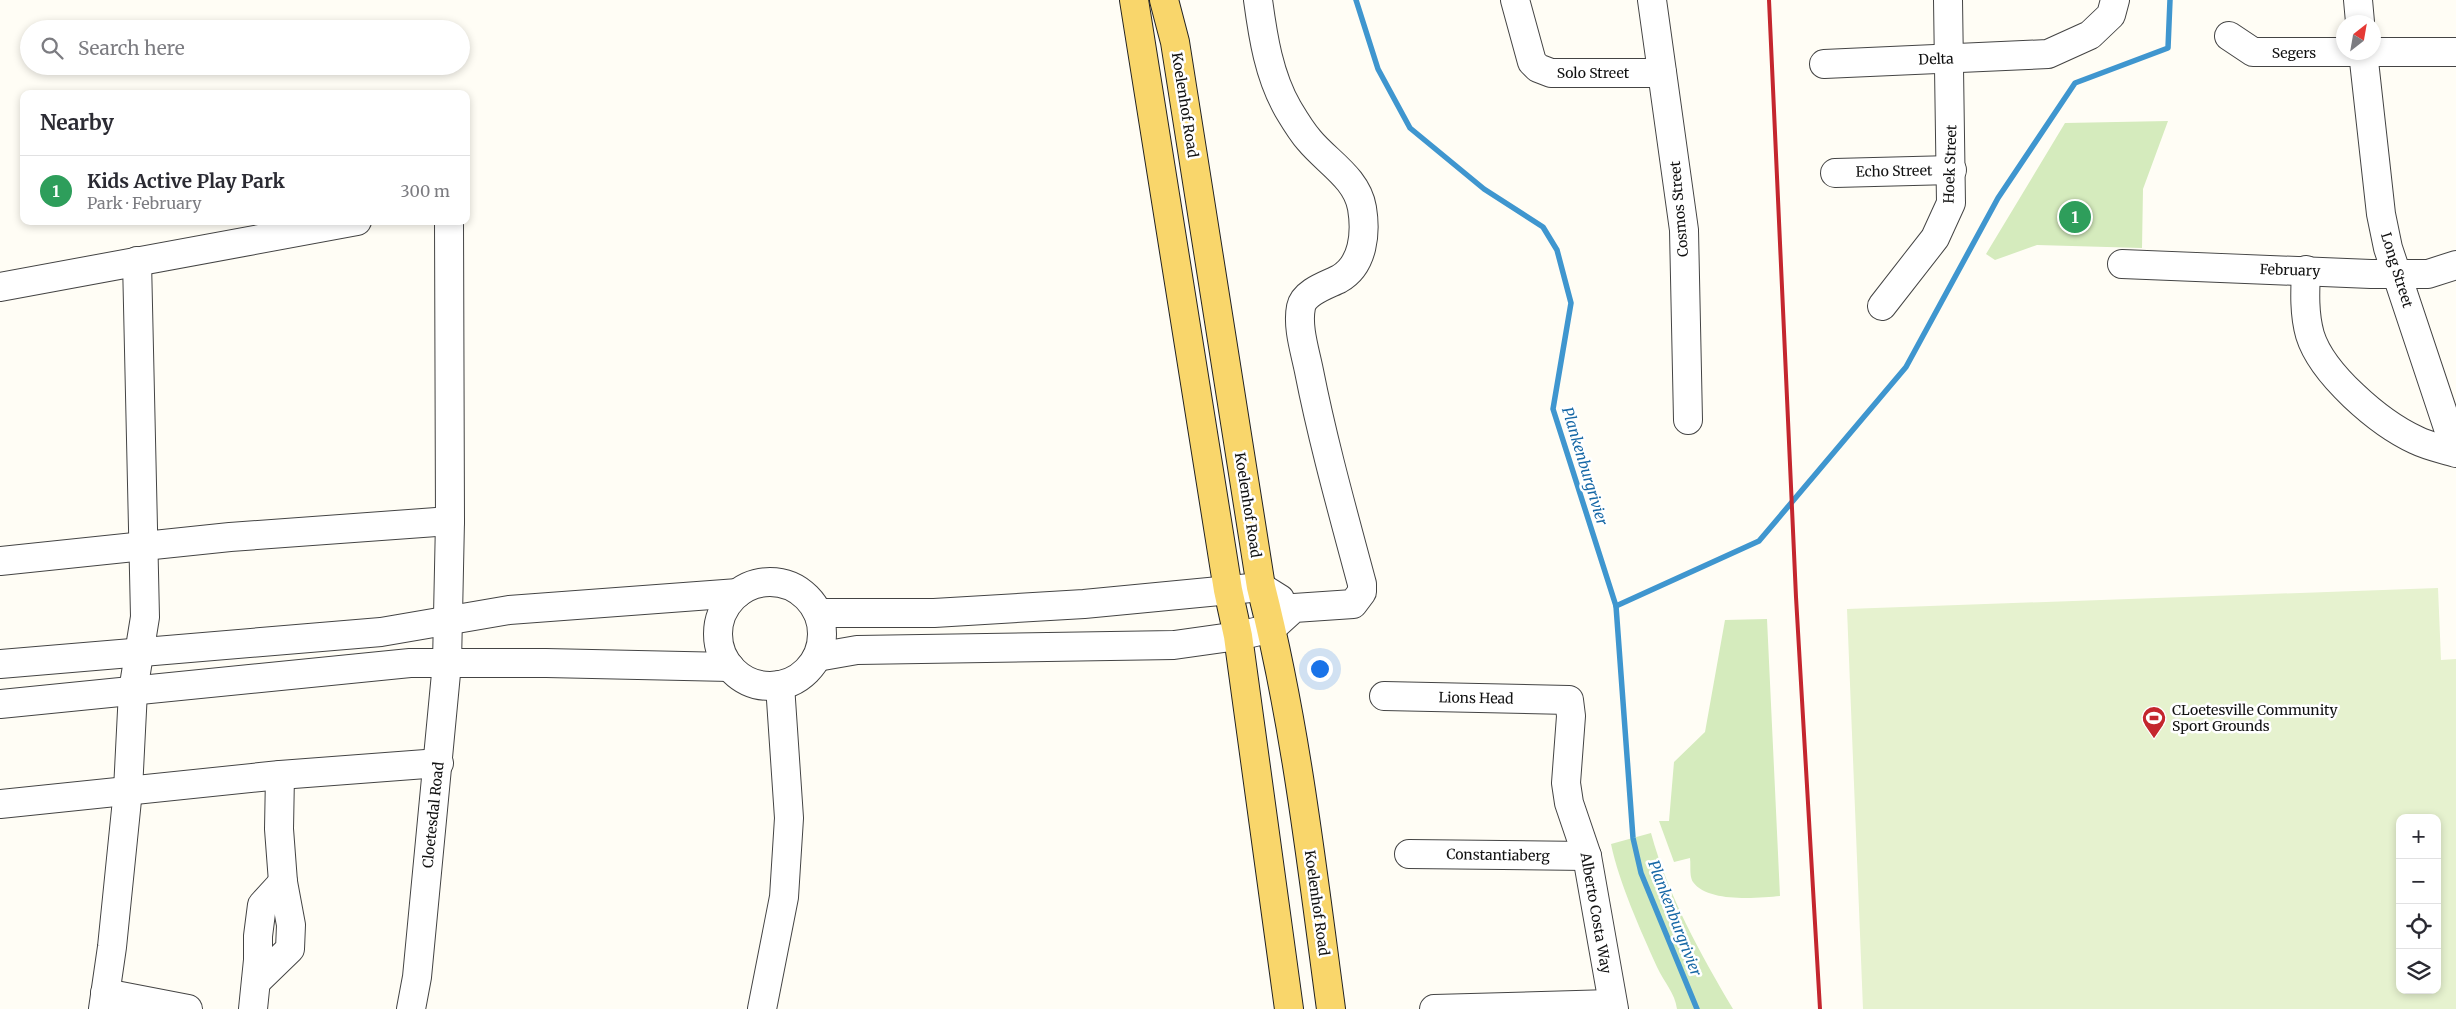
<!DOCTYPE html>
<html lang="en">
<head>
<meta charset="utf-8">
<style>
	body { margin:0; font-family:Merriweather,serif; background:#f7f7f7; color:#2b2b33 }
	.controls { position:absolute; right:15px; bottom:15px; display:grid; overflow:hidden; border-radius:10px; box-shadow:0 2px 8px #0003 }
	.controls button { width:45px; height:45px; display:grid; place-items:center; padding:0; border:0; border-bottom:1px solid #e1e1e2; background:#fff; color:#2b2b33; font:25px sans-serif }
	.compass { position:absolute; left:2336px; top:15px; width:45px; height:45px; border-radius:50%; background:#fff; box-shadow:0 2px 8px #0003; rotate:31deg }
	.you { position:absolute; left:1319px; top:668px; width:18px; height:18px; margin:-12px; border:4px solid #fff; border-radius:50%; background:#1a73e8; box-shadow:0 0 0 8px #1a73e833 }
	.badge { display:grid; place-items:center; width:32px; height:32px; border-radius:50%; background:#d93025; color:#fff; font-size:16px; font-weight:700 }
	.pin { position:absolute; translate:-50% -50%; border:2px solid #fff; box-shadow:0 1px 5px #0006 }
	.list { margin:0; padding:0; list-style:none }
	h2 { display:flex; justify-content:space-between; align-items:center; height:65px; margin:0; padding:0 20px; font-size:21px }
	h2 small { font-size:16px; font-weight:400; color:#7c7c81 }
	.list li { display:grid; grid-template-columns:32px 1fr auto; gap:15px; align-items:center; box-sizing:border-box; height:70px; padding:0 20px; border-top:1px solid #e1e1e2 }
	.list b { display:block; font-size:19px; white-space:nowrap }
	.list p { margin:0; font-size:16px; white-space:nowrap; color:#7c7c81 }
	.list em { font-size:16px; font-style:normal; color:#7c7c81 }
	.icon { flex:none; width:28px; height:28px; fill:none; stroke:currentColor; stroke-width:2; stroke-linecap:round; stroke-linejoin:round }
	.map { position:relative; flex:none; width:2456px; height:1009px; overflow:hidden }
	.search { position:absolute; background:#fff; box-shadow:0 2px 8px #0003; left:20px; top:20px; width:450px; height:55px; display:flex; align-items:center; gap:12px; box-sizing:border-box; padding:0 18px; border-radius:28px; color:#7c7c81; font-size:19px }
	.panel { position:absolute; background:#fff; box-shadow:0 2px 8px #0003; left:20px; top:90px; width:450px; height:135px; border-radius:10px }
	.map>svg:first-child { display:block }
	.green { fill:#d5ebbd }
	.pitch { fill:#e6f2cf; fill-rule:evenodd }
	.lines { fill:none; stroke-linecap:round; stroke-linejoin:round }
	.stream { stroke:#3f96cf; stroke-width:5.5 }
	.minor-casing { stroke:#444; stroke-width:30 }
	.major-casing { stroke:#222; stroke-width:30 }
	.minor { stroke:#fff; stroke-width:28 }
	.major { stroke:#f9d66b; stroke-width:28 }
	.rail { stroke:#c4262e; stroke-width:4 }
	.labels { text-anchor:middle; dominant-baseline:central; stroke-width:5; stroke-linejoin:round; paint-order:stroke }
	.street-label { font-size:14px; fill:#111; stroke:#fff }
	.poi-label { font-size:14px; fill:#111; stroke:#fff; text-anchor:start }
	.water-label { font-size:15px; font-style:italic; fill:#1768a6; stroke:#fff }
</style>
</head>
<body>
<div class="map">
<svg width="2456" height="1009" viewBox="0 0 2456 1009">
	<rect width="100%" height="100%" fill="#fffdf5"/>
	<!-- green -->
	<g class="green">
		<path d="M2168,121l-25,68 -1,59 -105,-3 -42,15 -9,-6 79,-131z"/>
		<path d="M1767,619l13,277c-22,2 -72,7 -87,-14 -4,-6 -2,-17 -3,-24l-16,4 -15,-41h10l5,-59 31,-30 20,-112z"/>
		<path d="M1651,833c17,63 49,120 82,176h-56c-2,-16 -13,-27 -20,-42 -16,-36 -38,-84 -46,-123z"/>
	</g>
	<!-- pitch -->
	<path class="pitch" d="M2438,588l3,72 15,-1v350h-593l-16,-400zM2400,818h37v172h-37z"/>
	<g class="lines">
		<!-- stream -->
		<g class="stream">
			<path d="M1356,0l22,69 32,59 74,61 59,38 14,23 14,53 -18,106 63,197 17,232 8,35 56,136"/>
			<path d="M1616,606l143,-65 147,-174 92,-169 77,-115 93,-35 2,-48"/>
		</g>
		<!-- minor casing -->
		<g class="minor-casing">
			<g id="minor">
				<path d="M1515,0l17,62 6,6 13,5h111"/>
				<path d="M1652,0l32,230 4,190"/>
				<path d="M2358,0l2,22"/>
				<path d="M2229,36l24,16h203"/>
				<path d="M2363,52l18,162 7,34 68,204"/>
				<path d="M1824,64l224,-10 42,-19 21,-20 4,-15"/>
				<path d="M1835,173l117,-3"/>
				<path d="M2122,264l249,10h57l28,-9"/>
				<path d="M2306,270c-1,22 -2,44 4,65 12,39 69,88 106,105 12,6 27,9 40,13"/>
				<path d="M0,287l357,-66"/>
				<path d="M1882,306l53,-68 16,-35 -3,-203"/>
				<path d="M0,561l230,-24 220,-16"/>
				<circle cx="770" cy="634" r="52"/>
				<path d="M818,613h116l150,-9 177,-17 19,12"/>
				<path d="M817,657l40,-7 317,-5 64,-9 34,-8 22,-20 59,-4 9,-12v-8c-19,-71 -39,-142 -53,-213 -4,-20 -12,-44 -8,-64 3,-15 26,-22 38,-28 25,-14 27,-47 23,-71 -5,-30 -35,-46 -53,-68 -8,-9 -15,-21 -21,-31 -19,-33 -25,-72 -30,-109"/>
				<path d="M0,664l381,-32 128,-22 229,-17"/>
				<path d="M1384,696l185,4 2,16 -5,67 3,20 18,53 27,153"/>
				<path d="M0,704l410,-41h136l184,4"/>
				<path d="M0,804l280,-29 159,-12"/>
				<path d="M1409,854l178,2"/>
				<path d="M256,982l34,-33 1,-24 -8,-43 -4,-53 1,-54"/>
				<path d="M105,993l83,16"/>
				<path d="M103,1009l9,-62 16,-157 5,-99 12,-74 -8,-356"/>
				<path d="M253,1009l5,-49v-24l4,-31 21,-23"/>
				<path d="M411,1009l6,-32 30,-314 3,-142 -1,-300"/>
				<path d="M762,1009l22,-112 5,-79 -9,-133"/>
				<path d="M1434,1009l177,-5"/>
			</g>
		</g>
		<!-- major casing -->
		<g class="major-casing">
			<g id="major">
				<path d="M1134,0l94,590 10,46 51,373"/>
				<path d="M1164,0l11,42 86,545c35,138 51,281 70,422"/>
			</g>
		</g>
		<!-- minor -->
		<use href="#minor" class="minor"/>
		<!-- major -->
		<use href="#major" class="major"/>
		<!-- rail -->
		<path class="rail" d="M1769,0l27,597 24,412"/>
	</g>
	<!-- icons -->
	<defs>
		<g id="stadium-pin" transform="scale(1.25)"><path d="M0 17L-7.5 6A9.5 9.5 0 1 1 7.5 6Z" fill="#c4262e" stroke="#fff"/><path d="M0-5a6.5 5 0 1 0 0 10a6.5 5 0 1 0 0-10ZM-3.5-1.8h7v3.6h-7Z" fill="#fff"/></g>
	</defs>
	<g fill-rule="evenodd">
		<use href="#stadium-pin" x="2154" y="718"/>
	</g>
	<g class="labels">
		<!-- street labels -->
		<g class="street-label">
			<text x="2294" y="53">Segers</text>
			<text transform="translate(1936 59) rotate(-2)">Delta</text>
			<text x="1593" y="73">Solo Street</text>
			<text transform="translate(1185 105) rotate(81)">Koelenhof Road</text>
			<text transform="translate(1950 164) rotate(-88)">Hoek Street</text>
			<text transform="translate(1894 171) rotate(-1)">Echo Street</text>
			<text transform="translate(1679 209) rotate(-95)">Cosmos Street</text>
			<text transform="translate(2290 270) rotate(2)">February</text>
			<text transform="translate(2397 270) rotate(73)">Long Street</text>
			<text transform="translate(1248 505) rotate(81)">Koelenhof Road</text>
			<text transform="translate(1476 698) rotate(1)">Lions Head</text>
			<text transform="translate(433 815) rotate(-84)">Cloetesdal Road</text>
			<text transform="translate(1498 855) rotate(1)">Constantiaberg</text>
			<text transform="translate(1317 903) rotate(82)">Koelenhof Road</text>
			<text transform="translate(1596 913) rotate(80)">Alberto Costa Way</text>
		</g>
		<!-- poi labels -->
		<g class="poi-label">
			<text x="2172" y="710">CLoetesville Community<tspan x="2172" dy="16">Sport Grounds</tspan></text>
		</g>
		<!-- water labels -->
		<g class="water-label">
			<text transform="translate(1585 466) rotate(73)">Plankenburgrivier</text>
			<text transform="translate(1675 918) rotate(69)">Plankenburgrivier</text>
		</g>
	</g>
</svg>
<div class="controls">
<button>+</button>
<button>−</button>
<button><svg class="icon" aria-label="locate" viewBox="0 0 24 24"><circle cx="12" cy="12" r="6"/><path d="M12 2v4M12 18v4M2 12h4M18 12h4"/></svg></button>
<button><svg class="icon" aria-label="layers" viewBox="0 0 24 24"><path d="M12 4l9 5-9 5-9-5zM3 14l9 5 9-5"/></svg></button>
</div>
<svg class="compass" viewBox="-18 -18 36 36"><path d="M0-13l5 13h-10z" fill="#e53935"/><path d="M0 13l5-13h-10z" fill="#7c7c81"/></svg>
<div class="you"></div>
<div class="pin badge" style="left:2075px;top:217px;background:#2e9e5b">1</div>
<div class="search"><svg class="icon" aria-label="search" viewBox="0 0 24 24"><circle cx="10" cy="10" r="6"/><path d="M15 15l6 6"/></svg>Search here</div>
<section class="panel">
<h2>Nearby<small></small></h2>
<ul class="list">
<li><span class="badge" style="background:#2e9e5b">1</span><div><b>Kids Active Play Park</b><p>Park · February</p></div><em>300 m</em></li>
</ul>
</section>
</div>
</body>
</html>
